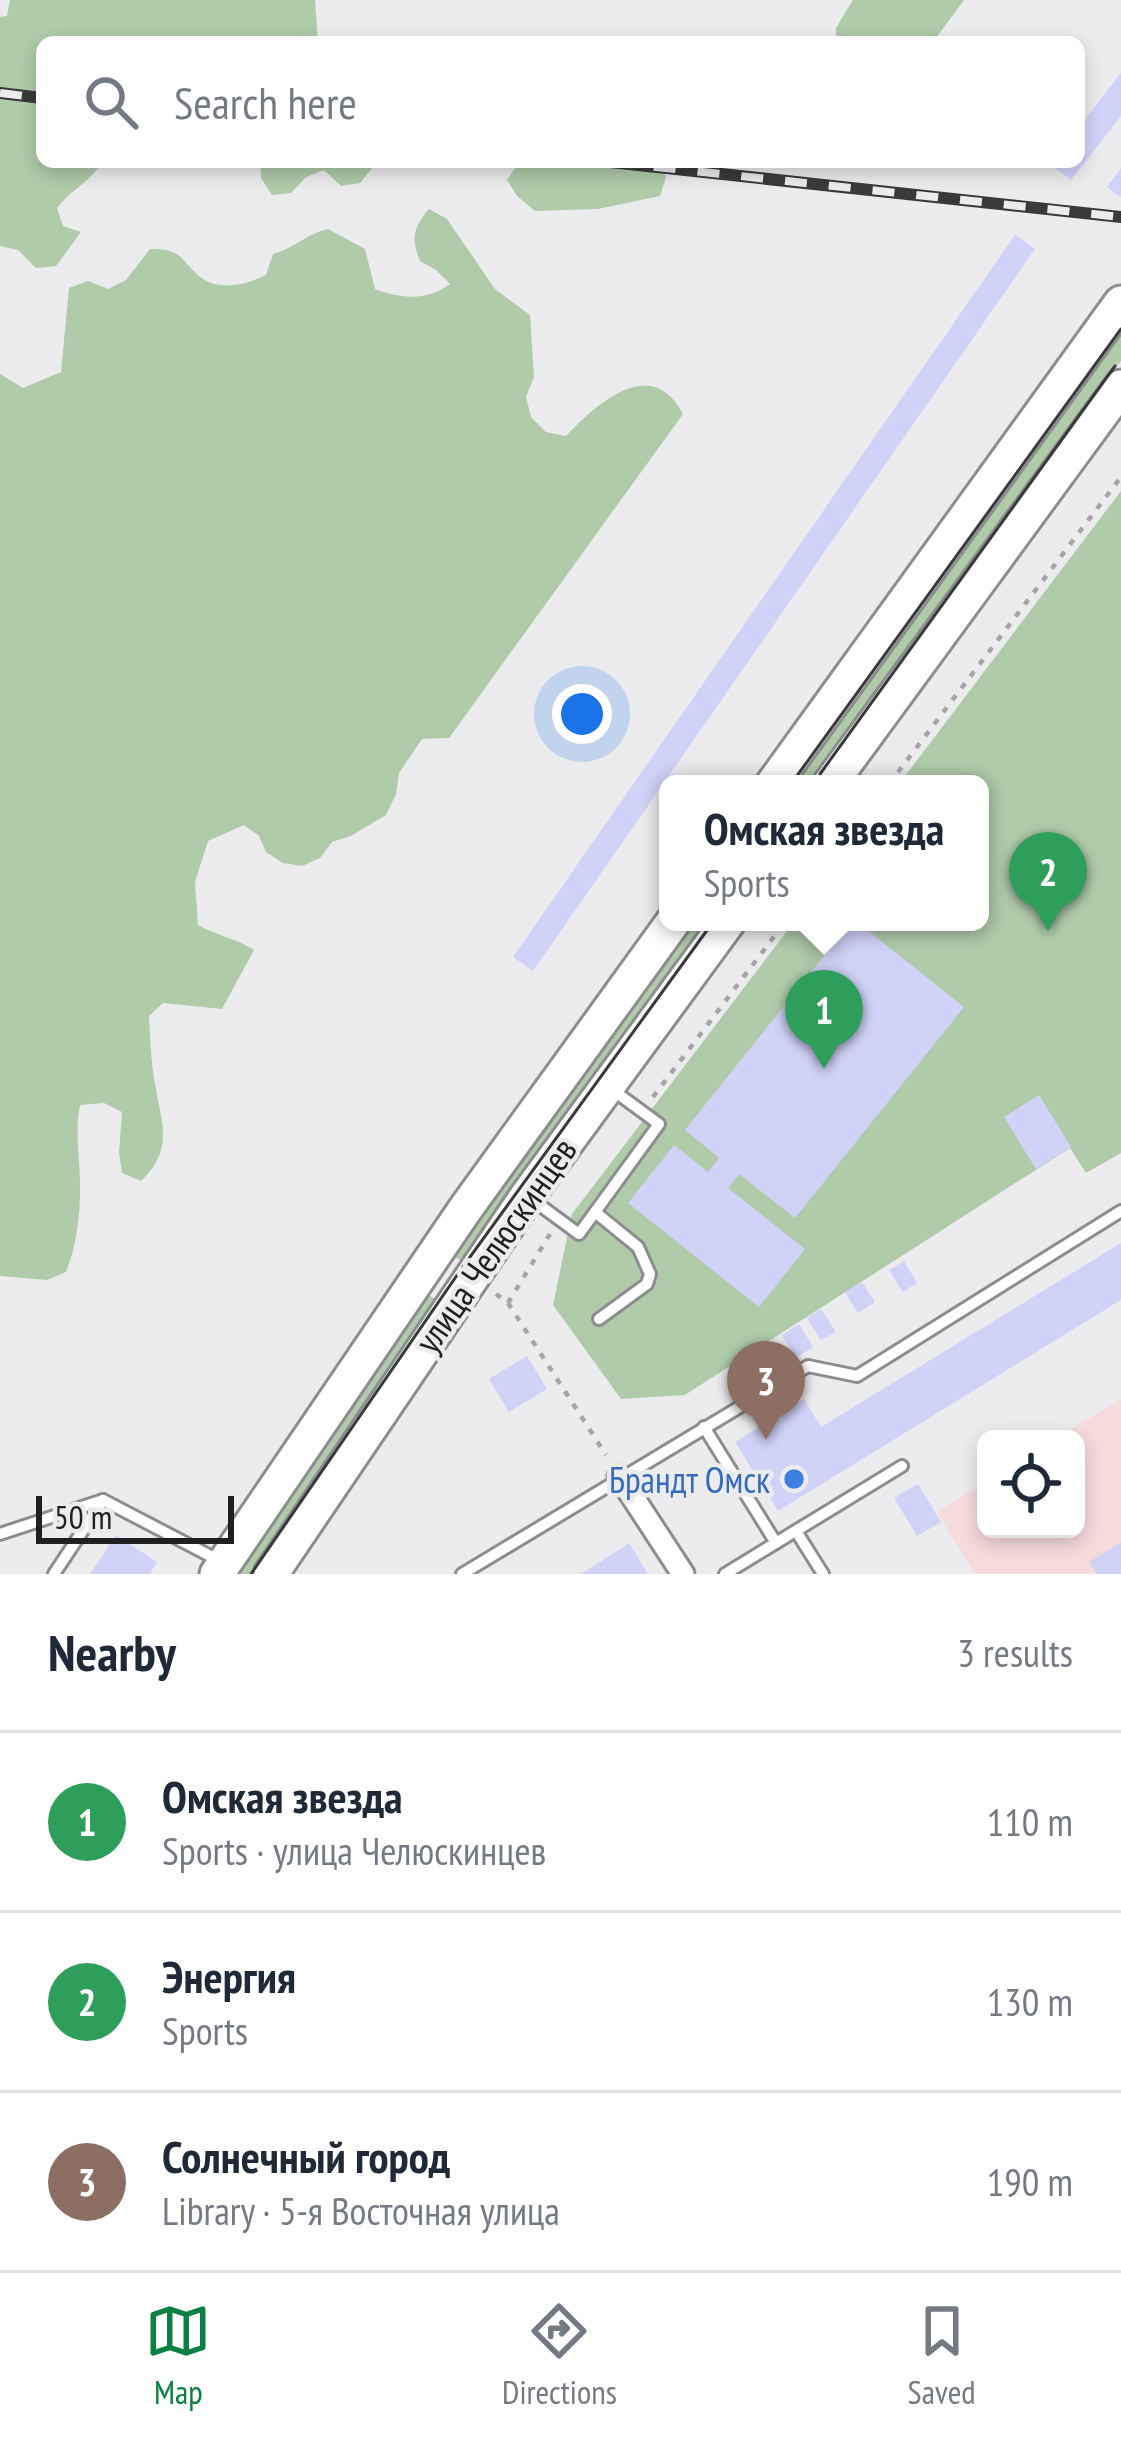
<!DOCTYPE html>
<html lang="en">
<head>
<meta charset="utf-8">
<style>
	body { margin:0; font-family:"PT Sans Narrow",sans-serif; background:#f6f6f7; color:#1f2937 }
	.controls { position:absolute; right:36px; bottom:36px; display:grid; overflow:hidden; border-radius:18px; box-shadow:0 6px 18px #0003 }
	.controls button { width:108px; height:108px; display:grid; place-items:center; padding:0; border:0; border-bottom:3px solid #e0e1e3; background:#fff; color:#1f2937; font:60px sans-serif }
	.scale { position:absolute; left:36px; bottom:30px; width:198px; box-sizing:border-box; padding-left:12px; border:6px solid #202021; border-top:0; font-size:33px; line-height:42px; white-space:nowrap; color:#202021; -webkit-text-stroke:9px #ececef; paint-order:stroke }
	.you { position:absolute; left:582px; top:714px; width:42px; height:42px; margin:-30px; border:9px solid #fff; border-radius:50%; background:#1a73e8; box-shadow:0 0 0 18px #1a73e833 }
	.badge { display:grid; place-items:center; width:78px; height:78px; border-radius:50%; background:#0b8043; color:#fff; font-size:39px; font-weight:700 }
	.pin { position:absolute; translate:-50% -99px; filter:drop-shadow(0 3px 6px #0008) }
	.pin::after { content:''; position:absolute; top:63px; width:42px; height:36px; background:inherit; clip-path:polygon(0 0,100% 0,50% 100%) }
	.popup { position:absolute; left:659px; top:775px; width:330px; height:156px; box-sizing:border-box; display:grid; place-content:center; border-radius:18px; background:#fff; filter:drop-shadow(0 3px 9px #0005); font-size:39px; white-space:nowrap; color:#747a83 }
	.popup b { font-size:45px; color:#1f2937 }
	.popup::after { content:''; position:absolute; left:50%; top:100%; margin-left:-24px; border:24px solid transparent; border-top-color:#fff }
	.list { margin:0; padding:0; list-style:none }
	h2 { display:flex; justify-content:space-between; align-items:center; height:156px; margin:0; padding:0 48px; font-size:51px }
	h2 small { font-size:39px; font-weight:400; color:#747a83 }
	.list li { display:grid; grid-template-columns:78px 1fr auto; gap:36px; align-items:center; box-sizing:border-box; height:180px; padding:0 48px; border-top:3px solid #e0e1e3 }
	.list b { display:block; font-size:45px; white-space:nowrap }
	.list p { margin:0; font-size:39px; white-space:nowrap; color:#747a83 }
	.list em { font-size:39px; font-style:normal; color:#747a83 }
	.icon { flex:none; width:66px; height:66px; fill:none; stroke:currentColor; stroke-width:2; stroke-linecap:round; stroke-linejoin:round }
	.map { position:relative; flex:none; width:1121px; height:1574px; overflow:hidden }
	.search { position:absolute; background:#fff; box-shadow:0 6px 18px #0003; left:36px; right:36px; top:36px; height:132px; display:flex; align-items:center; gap:30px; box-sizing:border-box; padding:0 42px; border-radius:18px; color:#747a83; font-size:45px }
	.sheet { height:696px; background:#fff }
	nav { display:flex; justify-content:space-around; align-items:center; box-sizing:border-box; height:168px; border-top:3px solid #e0e1e3; background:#fff; font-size:33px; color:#747a83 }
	nav a { display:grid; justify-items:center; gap:6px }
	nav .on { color:#0b8043 }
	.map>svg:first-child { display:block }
	.education { fill:#f6dbdd }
	.green { fill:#afcbaa }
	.building { fill:#d1d2f8 }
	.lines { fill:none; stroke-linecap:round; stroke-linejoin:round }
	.lane-casing { stroke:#8d8d90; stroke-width:16 }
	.street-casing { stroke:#8d8d90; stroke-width:27 }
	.secondary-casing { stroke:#8d8d90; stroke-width:39 }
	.path { stroke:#a5a5a7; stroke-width:4.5; stroke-dasharray:6 9; stroke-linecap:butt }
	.lane { stroke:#fff; stroke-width:10 }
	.street { stroke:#fff; stroke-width:21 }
	.secondary { stroke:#fff; stroke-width:33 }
	.tram { stroke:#3a3a3c; stroke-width:3 }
	.rail-casing { stroke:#3a3a3c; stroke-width:12 }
	.rail { stroke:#ececef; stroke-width:8; stroke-dasharray:22; stroke-linecap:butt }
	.shop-dot { fill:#3f7fe0; stroke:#ececef; stroke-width:4.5 }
	.labels { text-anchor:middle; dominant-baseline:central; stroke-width:9; stroke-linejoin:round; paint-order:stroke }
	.street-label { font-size:36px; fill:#202021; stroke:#ececef }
	.shop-label { font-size:36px; fill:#366cbe; stroke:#ececef; text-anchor:end }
</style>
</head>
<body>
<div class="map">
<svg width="1121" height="1574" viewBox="0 0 1121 1574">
	<rect width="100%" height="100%" fill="#ececef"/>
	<!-- education -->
	<path class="education" d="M1121,1399v175h-146l-38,-62 49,-30v47h90v-90h-21z"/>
	<!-- green -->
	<g class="green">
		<path d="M10,0h305l3,42h-276v120h53l4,5c-13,17 -29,24 -42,41l6,18 18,6 -25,34 -20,2 -18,-18 -18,-4v-229l7,-1z"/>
		<path d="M853,0h111l-31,42h-97v-14z"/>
		<path d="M260,162h117l-17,21 -19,3 -17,-16 -18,7 -15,16 -19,2 -11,-17z"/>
		<path d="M519,162h142l5,15 -6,19 -62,13 -63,2 -18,-15 -10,-16z"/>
		<path d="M429,209l18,10 48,70 35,26 4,62 -8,20 5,20 15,15 20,4c31,-33 86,-82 117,-22l-234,324 -27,1 -23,34 -3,21 -10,21 -35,21 -19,6 -12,16 -18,8 -19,-3 -17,-11 -7,-16 -15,-11 -36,16 -13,41 3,43c19,11 38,13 56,25l-32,59 -59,-6 -14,13c1,22 2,46 6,68 7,41 19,65 -14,97l-19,-8 -3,-20 3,-41 -18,-9 -24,2c-4,20 -2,38 -1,59 3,33 0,77 -13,108l-19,8 -47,-4v-902l23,14 38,-16 8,-84 19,-7 20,8 18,-9 24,-31c32,0 28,8 49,27 18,16 48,9 67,-1l7,-21c22,-6 33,-20 55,-25l37,20 10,40c25,10 53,12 75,-5l-14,-14 -16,-9c-9,-22 -7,-34 9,-52z"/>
		<path d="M1121,325v36l-306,423h-26z"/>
		<path d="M1121,491v662l-35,20 -16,-25 -385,247 -64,4 -68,-94 19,-91 222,-292h186v-138h-81z"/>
		<path d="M689,922h26l-247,341 -12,-5 -2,-9z"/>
		<path d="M423,1293l13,6 -1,12 -180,263h-24z"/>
	</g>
	<!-- building -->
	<g class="building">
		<path d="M1121,73v43l-50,64 -24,-18h32v-35z"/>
		<path d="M1121,168v29l-14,-10z"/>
		<path d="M1015,235l20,14 -502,722 -20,-14z"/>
		<path d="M851,922h6l107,85 -169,211 -56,-44 -11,14 77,61 -46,58 -131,-104 46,-58 34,27 11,-14 -34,-28z"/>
		<path d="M1039,1095l32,52 -35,22 -32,-52z"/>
		<path d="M1121,1243v57l-343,211 -43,-69 69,-43 17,28z"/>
		<path d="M904,1261l13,22 -14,9 -14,-22z"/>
		<path d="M862,1282l13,20 -17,11 -13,-21z"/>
		<path d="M821,1309l15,23 -15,8 -14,-22z"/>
		<path d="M799,1324l14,23 -17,11 -14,-23z"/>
		<path d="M527,1356l20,33 -38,23 -20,-33z"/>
		<path d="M918,1484l23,38 -24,14 -23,-38z"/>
		<path d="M116,1535l41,27 -7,12h-60z"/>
		<path d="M1121,1542v32h-24l-8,-12z"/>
		<path d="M629,1543l19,31h-68l20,-12z"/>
	</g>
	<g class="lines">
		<!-- lane casing -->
		<g class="lane-casing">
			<g id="lane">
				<path d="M530,1198l49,36 80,-110 -49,-36"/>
				<path d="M595,1212l43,35 12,27 -3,10 -48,35"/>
				<path d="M704,1427l72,116"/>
				<path d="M796,1531l27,43"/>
				<path d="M0,1534l103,-34 119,62"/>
				<path d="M54,1574l49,-74"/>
				<path d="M462,1574l346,-208 49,10 264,-165"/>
				<path d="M725,1574l177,-108"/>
			</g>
		</g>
		<!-- street casing -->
		<g class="street-casing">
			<path id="street" d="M619,1476l64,98"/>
		</g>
		<!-- secondary casing -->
		<g class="secondary-casing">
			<g id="secondary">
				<path d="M773,784l348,-481"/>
				<path d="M830,784l291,-397"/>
				<path d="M217,1574l249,-366 207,-286"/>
				<path d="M271,1574l256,-378 201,-274"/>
			</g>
		</g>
		<!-- path -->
		<g class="path">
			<path d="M889,784l232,-307"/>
			<path d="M653,1097l132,-175"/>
			<path d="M496,1294l12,9 42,-69"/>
			<path d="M508,1303l98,152"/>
		</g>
		<!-- lane -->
		<use href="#lane" class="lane"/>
		<!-- street -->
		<use href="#street" class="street"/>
		<!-- secondary -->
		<use href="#secondary" class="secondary"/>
		<!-- tram -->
		<g class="tram">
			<path d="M820,774l295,-408"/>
			<path d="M791,784l330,-455"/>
			<path d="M251,1574l211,-306 251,-346"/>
		</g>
		<!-- rail casing -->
		<g class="rail-casing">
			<g id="rail">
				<path d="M0,93l42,5"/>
				<path d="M610,162l511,55"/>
			</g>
		</g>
		<!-- rail -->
		<use href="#rail" class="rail"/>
	</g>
	<!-- markers -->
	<circle class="shop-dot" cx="794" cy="1479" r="12"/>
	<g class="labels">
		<!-- street labels -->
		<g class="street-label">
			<text transform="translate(495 1245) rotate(-55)">улица Челюскинцев</text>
		</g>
		<!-- shop labels -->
		<g class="shop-label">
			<text x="770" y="1479">Брандт Омск</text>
		</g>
	</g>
</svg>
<div class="controls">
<button><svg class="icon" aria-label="locate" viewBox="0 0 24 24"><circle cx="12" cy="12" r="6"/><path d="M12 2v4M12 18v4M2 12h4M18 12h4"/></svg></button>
</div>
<div class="scale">50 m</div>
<div class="you"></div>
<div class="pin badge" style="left:824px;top:1069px;background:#2e9e5b">1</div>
<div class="popup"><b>Омская звезда</b>Sports</div>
<div class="pin badge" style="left:1048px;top:931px;background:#2e9e5b">2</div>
<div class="pin badge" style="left:766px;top:1440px;background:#8d6e63">3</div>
<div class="search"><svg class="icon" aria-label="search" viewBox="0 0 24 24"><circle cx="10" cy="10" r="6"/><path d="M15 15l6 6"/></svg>Search here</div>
</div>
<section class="sheet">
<h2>Nearby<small>3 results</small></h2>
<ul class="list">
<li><span class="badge" style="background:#2e9e5b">1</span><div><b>Омская звезда</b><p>Sports · улица Челюскинцев</p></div><em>110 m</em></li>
<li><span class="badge" style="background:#2e9e5b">2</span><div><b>Энергия</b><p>Sports</p></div><em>130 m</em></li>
<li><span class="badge" style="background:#8d6e63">3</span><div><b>Солнечный город</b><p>Library · 5-я Восточная улица</p></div><em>190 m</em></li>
</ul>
</section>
<nav>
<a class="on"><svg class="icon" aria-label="map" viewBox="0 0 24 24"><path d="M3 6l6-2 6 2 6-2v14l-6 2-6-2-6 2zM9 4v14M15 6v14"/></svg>Map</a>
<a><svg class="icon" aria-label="directions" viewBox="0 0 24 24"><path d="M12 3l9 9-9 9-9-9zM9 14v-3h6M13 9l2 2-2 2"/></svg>Directions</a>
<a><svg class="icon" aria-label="saved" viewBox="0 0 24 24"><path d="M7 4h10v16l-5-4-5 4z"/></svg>Saved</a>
</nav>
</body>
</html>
